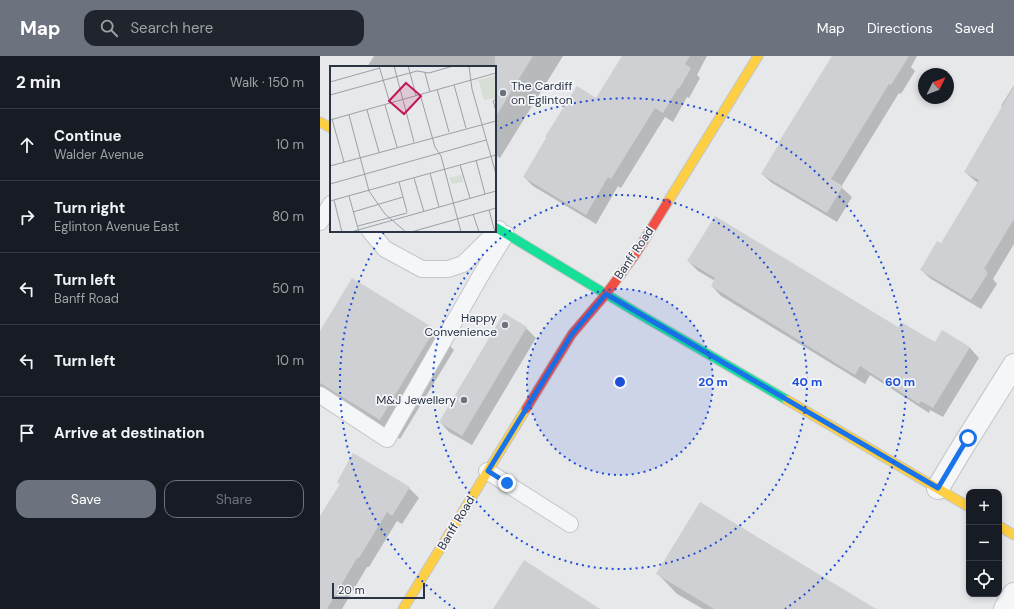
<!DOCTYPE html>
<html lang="en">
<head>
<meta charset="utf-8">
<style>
	body { margin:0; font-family:"DM Sans",sans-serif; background:#20242c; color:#f1f3f6 }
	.controls { position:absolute; right:12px; bottom:12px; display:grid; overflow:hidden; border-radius:8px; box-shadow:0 2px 6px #0003 }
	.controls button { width:36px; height:36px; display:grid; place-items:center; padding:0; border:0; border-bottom:1px solid #363941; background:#171b24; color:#f1f3f6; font:20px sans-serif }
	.compass { position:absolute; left:598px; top:12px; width:36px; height:36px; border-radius:50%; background:#171b24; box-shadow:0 2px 6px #0003; rotate:47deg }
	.scale { position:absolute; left:12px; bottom:10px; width:93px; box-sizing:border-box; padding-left:4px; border:2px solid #2b3445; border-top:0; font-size:11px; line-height:14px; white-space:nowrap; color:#2b3445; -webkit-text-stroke:3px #f4f6f9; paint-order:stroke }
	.stop { position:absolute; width:12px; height:12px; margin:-9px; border:3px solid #1a73e8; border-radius:50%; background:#fff }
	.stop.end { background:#1a73e8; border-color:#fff; box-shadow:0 1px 4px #0008 }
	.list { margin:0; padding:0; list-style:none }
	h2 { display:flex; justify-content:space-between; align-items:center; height:52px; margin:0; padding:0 16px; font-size:17px }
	h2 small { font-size:13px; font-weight:400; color:#9ea1a6 }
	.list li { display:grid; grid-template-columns:26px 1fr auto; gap:12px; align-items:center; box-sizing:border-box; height:72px; padding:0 16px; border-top:1px solid #363941 }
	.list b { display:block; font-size:15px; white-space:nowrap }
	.list p { margin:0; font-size:13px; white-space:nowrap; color:#9ea1a6 }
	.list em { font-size:13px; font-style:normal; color:#9ea1a6 }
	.actions { display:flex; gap:8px; padding:12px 16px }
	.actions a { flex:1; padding:9px 0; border:1px solid #6c737f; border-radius:12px; text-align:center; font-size:14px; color:#6c737f }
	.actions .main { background:#6c737f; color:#fff }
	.icon { flex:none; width:22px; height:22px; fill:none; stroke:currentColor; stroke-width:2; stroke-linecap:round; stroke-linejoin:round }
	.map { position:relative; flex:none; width:694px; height:553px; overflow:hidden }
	header { display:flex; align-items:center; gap:24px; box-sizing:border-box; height:56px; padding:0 20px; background:#6c737f; color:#fff }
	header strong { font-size:19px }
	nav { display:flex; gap:22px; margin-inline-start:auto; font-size:14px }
	.search { width:280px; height:36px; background:#20242c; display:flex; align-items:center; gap:10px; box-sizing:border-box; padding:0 14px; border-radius:12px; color:#9ea1a6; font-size:15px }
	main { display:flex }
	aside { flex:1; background:#171b24 }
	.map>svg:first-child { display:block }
	.shadow { fill:#0003 }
	.building { fill:#ced0d3 }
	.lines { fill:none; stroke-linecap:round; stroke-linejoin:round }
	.lane-casing { stroke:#c4c6c8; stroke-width:18 }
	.street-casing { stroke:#c4c6c8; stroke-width:24 }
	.fast-casing { stroke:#c4c6c8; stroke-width:11 }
	.slow-casing { stroke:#c4c6c8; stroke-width:11 }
	.jam-casing { stroke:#c4c6c8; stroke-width:11 }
	.lane { stroke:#f5f6f7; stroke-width:16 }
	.street { stroke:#f5f6f7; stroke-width:22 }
	.fast { stroke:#16e098; stroke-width:9 }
	.slow { stroke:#ffcf43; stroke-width:9 }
	.jam { stroke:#f24e42; stroke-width:9 }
	.route { stroke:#1a73e8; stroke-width:5 }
	.ring { fill:none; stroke:#1d4ed8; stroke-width:2; stroke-dasharray:2 4 }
	.poi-dot { fill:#6c737f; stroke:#f4f6f9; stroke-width:1.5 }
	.labels { text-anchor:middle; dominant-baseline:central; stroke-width:3.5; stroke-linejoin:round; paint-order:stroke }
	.poi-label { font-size:12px; fill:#2b3445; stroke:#f4f6f9; text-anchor:end }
	.street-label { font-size:12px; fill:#2b3445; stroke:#f4f6f9 }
	.inset-road { fill:none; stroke:#9ba0a8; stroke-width:1 }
	.view { fill:#c2185b; fill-opacity:0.15; stroke:#c2185b; stroke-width:2 }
	.inset-edge { fill:none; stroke:#2b3445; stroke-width:2 }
	.centre { fill:#1d4ed8; stroke:#f4f6f9; stroke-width:2 }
	.ring-label { font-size:12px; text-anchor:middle; font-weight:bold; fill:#1d4ed8; stroke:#f4f6f9; stroke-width:3.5; stroke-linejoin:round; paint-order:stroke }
</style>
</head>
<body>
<header>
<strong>Map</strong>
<div class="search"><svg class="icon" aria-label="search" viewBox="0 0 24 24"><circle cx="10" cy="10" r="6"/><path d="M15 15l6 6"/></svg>Search here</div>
<nav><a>Map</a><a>Directions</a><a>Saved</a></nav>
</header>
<main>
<aside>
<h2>2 min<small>Walk · 150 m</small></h2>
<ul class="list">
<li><svg class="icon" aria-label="ahead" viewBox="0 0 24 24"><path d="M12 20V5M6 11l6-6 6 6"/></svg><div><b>Continue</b><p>Walder Avenue</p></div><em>10 m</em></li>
<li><svg class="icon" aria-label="right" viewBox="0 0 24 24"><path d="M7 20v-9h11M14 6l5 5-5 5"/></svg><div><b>Turn right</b><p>Eglinton Avenue East</p></div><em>80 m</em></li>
<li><svg class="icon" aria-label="left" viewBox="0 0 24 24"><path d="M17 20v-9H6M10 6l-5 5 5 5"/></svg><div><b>Turn left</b><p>Banff Road</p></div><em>50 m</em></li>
<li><svg class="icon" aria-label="left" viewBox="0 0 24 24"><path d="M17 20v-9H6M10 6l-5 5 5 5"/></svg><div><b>Turn left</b></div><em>10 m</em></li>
<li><svg class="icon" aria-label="arrive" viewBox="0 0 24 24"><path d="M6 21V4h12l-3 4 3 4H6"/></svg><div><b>Arrive at destination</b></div></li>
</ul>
<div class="actions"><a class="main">Save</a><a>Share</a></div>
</aside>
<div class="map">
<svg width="694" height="553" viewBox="0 0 694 553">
	<rect width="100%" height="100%" fill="#e6e8ea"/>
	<!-- shadow -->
	<g class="shadow">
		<path d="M54,0h189l-63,102 -5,-3v-88h-128z"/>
		<path d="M305,0h82l-10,19 3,3 -11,20 -2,-1 -14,25 -8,-5 -44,71 -3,-2 -22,38 -63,-38 -9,-9 73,-78z"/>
		<path d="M514,0h83l-6,11 4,4 -14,23 -2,-1 -58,94 11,10 -15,25 -65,-39 -10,-9z"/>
		<path d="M694,29v159l-21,35 4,5 -16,25 -50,-30 -10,-9 21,-26 36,-61 -3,-2 -10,-9 38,-65 -2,-1z"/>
		<path d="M368,205l210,68 38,15 7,-12 27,16 9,10 -36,59 -13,-7 -1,3 -59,-38 -5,9 -144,-88 -9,-10 3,-5 -17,-10z"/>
		<path d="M32,224l82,50 20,20 -54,89 -80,-50v-56z"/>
		<path d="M206,272l10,10 -64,107 -23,-13 -9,-10z"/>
		<path d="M34,399l55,33 10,10 -17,26 -5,-3 -28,46h-2l-25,42h-22v-91l21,-33 -3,-3z"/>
		<path d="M337,517l217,36h-171l-26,-15z"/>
	</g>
	<!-- building -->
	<g class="building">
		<path d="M175,0h38l-38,62z"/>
		<path d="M302,0h68l-5,8 6,4 -12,21 -1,-1 -15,25 -8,-5 -44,71 -3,-2 -22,38 -63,-38 23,-39 -1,-1 32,-51 19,12z"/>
		<path d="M512,0h77l-18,29 -2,-1 -58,95 12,7 -16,27 -66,-39 18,-30 -1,-1z"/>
		<path d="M694,30v133l-30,50 3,2 -1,1 2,1 -17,27 -51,-30 17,-29 4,2 38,-63 -15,-8z"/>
		<path d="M395,160l183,111 3,-5 34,20 7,-12 28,17 -37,61 -12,-7 -2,3 -59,-38 -5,9 -144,-89 4,-8 -28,-17z"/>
		<path d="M32,222l83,51 -55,91 -60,-37v-52z"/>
		<path d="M184,257l23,14 -65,109 -23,-14z"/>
		<path d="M33,397l57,34 -18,29 -5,-4 -28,46h-2l-30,51h-7v-93l20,-32 -3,-2z"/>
		<path d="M380,446l176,107h-162l-58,-35z"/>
		<path d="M204,504l76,49h-107z"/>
	</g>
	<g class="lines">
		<!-- lane casing -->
		<g class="lane-casing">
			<g id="lane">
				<path d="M0,166l11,-18"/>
				<path d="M50,175l15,18 37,20h26l15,-5 36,-35"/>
				<path d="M0,339l67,44 94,-164 25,-41"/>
				<path d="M167,415l83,53"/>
			</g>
		</g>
		<!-- street casing -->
		<g class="street-casing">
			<g id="street">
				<path d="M618,432l22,-37 54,-86"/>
				<path d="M685,553l9,-15"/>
			</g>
		</g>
		<!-- fast casing -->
		<g class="fast-casing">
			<path id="fast" d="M175,171l144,87 148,86"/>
		</g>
		<!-- slow casing -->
		<g class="slow-casing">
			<g id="slow">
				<path d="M0,66l11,6"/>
				<path d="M347,147l91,-147"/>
				<path d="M467,344l182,107"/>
				<path d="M679,470l15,9"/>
				<path d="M83,553l123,-200"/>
			</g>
		</g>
		<!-- jam casing -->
		<g class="jam-casing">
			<path id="jam" d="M206,353l46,-75 34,-40 29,-39 32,-52"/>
		</g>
		<!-- lane -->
		<use href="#lane" class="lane"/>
		<!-- street -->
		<use href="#street" class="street"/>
		<!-- fast -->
		<use href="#fast" class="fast"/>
		<!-- slow -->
		<use href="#slow" class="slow"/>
		<!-- jam -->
		<use href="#jam" class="jam"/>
	</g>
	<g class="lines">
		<!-- route -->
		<path class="route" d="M187,427l-19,-12 84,-137 34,-40 332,194 22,-37 8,-13"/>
	</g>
	<!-- distance rings -->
	<circle cx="300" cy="326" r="93" fill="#1d4ed8" fill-opacity=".12"/>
	<g class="ring">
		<circle cx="300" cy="326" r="93"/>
		<circle cx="300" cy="326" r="187"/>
		<path d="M135 553A280 280 0 0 1 64 176M175 75A280 280 0 0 1 465 553"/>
	</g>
	<!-- markers -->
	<g class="poi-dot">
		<circle cx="183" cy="37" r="4"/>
		<circle cx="185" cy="269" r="4"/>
		<circle cx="144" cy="344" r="4"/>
	</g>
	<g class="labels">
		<!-- poi labels -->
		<g class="poi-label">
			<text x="191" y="30" text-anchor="start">The Cardiff<tspan x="191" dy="14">on Eglinton</tspan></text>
			<text x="177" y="262">Happy<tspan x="177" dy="14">Convenience</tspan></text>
			<text x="136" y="344">M&amp;J Jewellery</text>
		</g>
		<!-- street labels -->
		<g class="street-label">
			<text transform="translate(314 197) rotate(-56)">Banff Road</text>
			<text transform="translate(136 467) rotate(-59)">Banff Road</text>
		</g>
	</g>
	<!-- overview -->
	<g transform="translate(10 10)">
		<rect width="166" height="166" fill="#e6e8ea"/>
		<path d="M166,9l-1,23 -11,2 -5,-19h-3zM131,107l5,17 -4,-13 1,5 -11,2 -3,-6 12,-3z" fill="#d6ded6"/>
		<path class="inset-road" d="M49,0l11,37M64,0l20,76M78,0l8,29M139,0l3,23 24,85M95,7l5,19M0,16l50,-14M124,19l12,43M107,23l12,43M90,28l15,53 6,9 20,76M0,29l87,-24 12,2 24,-7M166,33l-3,2 3,10M55,39l12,42M37,44l12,42M19,49l20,76 16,23 21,18M2,53l12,43M0,54l166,-47M146,94l9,34M130,99l10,33M0,100l166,-45M100,107l9,34M84,112l10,34M69,116l8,30M0,118l156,-44M19,130l10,36M4,134l8,32M0,135l166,-46M159,144l6,22M23,146l50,-15M143,148l6,18M28,160l49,-13M21,166l145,-41M81,166l85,-24"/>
		<path class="view" d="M76,17l15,13 -17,18 -15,-13z"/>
		<rect width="166" height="166" class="inset-edge"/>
	</g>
	<circle cx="300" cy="326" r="6" class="centre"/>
	<g class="ring-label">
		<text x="393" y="330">20 m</text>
		<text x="487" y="330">40 m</text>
		<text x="580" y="330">60 m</text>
	</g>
</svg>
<div class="controls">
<button>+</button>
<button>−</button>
<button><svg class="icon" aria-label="locate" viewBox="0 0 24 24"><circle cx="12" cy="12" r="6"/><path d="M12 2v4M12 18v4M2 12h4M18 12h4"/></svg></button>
</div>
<svg class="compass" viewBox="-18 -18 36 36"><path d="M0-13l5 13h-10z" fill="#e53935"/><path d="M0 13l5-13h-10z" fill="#9ea1a6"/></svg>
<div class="scale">20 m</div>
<div class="stop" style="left:648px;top:382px"></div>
<div class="stop end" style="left:187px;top:427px"></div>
</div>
</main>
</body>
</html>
